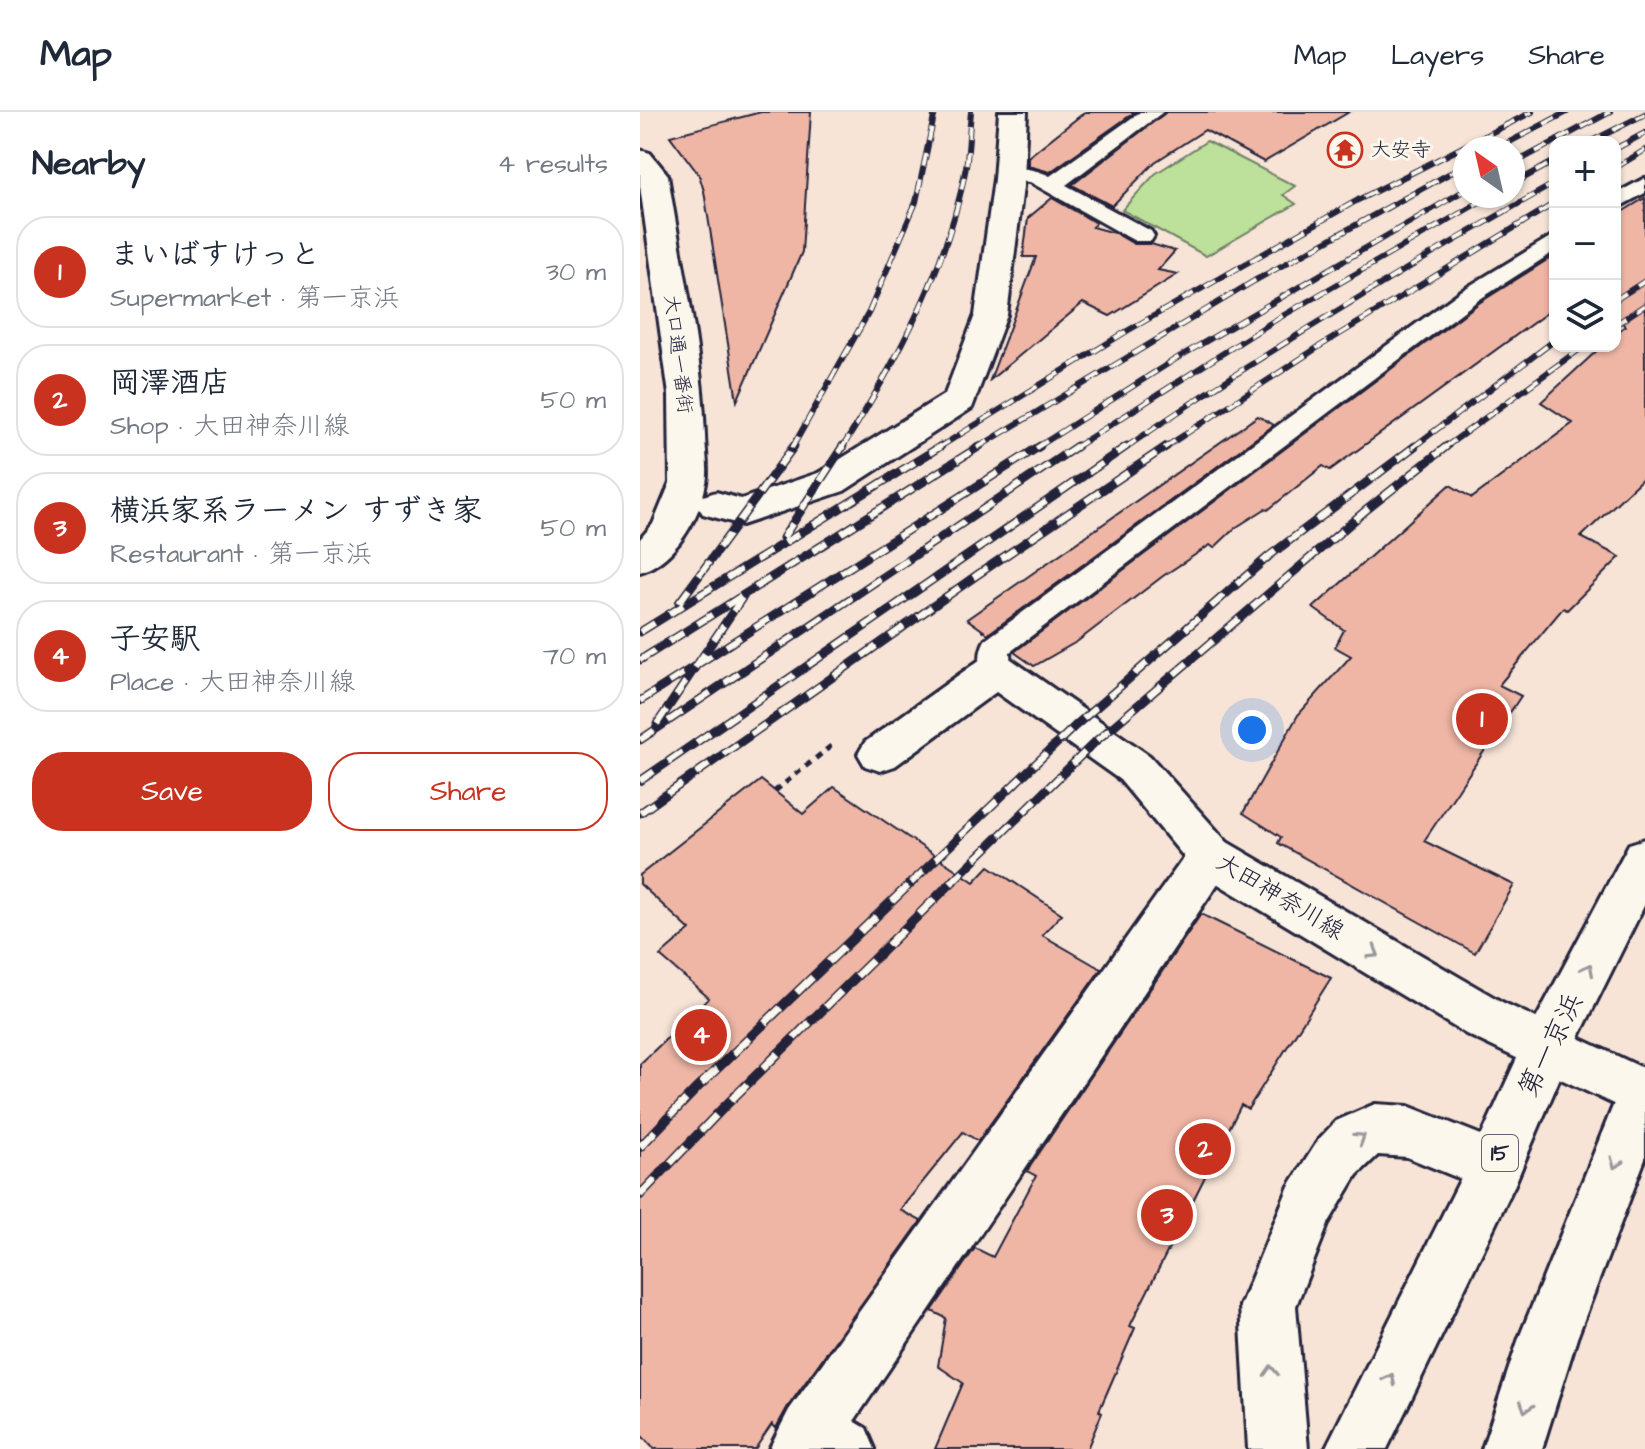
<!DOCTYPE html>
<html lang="en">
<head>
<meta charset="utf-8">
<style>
	body { margin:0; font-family:"Architects Daughter","Klee One",sans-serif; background:#f2f2f3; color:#1f2937 }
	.controls { position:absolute; right:24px; top:24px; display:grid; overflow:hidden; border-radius:16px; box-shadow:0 2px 6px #0004 }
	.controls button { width:72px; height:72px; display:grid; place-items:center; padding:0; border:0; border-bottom:2px solid #e0e1e3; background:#fff; color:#1f2937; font:40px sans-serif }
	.compass { position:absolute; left:813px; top:24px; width:72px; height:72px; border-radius:50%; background:#fff; box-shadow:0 2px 6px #0004; rotate:326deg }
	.you { position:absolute; left:612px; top:618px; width:28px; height:28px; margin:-20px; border:6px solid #fff; border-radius:50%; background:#1a73e8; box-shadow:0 0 0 12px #1a73e833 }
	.badge { display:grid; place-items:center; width:52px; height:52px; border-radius:50%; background:#c8321e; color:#fff; font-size:26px; font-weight:700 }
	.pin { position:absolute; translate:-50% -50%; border:4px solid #fff; box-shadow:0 2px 8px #0006 }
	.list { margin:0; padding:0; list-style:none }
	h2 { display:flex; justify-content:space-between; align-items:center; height:104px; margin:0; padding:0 32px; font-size:34px }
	h2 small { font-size:26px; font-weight:400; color:#747a83 }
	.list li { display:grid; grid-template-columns:52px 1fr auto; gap:24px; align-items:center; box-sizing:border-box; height:112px; margin:0 16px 16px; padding:0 16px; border:2px solid #e0e1e3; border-radius:32px }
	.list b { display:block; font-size:30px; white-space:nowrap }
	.list p { margin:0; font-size:26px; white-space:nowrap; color:#747a83 }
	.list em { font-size:26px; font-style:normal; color:#747a83 }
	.actions { display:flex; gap:16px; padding:24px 32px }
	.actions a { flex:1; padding:18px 0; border:2px solid #c8321e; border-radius:32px; text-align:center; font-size:28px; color:#c8321e }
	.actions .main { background:#c8321e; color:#fff }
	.icon { flex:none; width:44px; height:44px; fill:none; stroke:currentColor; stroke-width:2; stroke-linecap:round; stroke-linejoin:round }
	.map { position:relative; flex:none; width:1005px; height:1337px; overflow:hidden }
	header { display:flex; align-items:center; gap:48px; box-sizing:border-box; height:112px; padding:0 40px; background:#fff; border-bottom:2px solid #e0e1e3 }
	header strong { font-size:38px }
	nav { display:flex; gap:44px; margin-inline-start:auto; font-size:28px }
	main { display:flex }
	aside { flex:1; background:#fff }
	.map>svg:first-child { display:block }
	.green { fill:#bde09a; stroke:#70816a; stroke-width:2 }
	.building { fill:#efb6a5; stroke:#22223b; stroke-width:2 }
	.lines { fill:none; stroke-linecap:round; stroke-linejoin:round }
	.lane-casing { stroke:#22223b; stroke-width:6 }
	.street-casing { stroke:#22223b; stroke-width:6 }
	.secondary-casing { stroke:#22223b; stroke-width:6 }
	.highway-casing { stroke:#22223b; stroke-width:6 }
	.path { stroke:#22223b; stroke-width:5; stroke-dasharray:7 6; stroke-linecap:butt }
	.lane { fill:#fbf7ec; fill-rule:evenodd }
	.street { fill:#fbf7ec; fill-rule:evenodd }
	.secondary { fill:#fbf7ec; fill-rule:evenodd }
	.highway { fill:#fbf7ec; fill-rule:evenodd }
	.rail-far2-casing { stroke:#22223b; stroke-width:6 }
	.rail-far1-casing { stroke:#22223b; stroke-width:9 }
	.rail-casing { stroke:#22223b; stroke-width:10 }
	.rail-far2 { stroke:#fbf7ec; stroke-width:4; stroke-dasharray:13; stroke-linecap:butt }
	.rail-far1 { stroke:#fbf7ec; stroke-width:6; stroke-dasharray:17; stroke-linecap:butt }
	.rail { stroke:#fbf7ec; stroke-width:7; stroke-dasharray:22; stroke-linecap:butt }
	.oneway { stroke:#99979c }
	.labels { text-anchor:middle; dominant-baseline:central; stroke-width:6; stroke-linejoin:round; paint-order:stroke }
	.far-poi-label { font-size:20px; fill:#22223b; stroke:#fbf7ec; text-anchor:start }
	.far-street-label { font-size:20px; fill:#22223b; stroke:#fbf7ec }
	.shield { fill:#fbf7ec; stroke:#636270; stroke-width:2 }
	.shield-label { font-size:22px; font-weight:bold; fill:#22223b }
	.street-label { font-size:24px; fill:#22223b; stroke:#fbf7ec }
	.near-street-label { font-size:28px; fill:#22223b; stroke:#fbf7ec }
</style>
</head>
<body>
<header>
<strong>Map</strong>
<nav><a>Map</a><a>Layers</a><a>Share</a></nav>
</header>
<main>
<aside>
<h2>Nearby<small>4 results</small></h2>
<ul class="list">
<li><span class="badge">1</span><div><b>まいばすけっと</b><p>Supermarket · 第一京浜</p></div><em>30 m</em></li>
<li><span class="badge">2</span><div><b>岡澤酒店</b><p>Shop · 大田神奈川線</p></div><em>50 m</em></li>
<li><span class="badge">3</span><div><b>横浜家系ラーメン すずき家</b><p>Restaurant · 第一京浜</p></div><em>50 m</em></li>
<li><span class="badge">4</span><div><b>子安駅</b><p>Place · 大田神奈川線</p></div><em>70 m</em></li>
</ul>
<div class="actions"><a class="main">Save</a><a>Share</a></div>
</aside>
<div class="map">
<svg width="1005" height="1337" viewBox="0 0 1005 1337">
	<rect width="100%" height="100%" fill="#f7e4d7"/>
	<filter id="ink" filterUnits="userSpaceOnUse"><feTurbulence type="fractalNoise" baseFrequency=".0125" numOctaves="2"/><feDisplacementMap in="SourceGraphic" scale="16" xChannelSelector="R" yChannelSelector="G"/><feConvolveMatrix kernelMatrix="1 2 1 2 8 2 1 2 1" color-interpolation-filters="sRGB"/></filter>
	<g filter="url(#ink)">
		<!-- green -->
		<path class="green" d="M567,29l88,45 -12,9 13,9 -90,52 -84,-46 33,-36z"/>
		<!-- building -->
		<g class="building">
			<path d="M121,0h50l-9,140 -65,149 -33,-210 -5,-16 -29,-39z"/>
			<path d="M445,0h50l-85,60 -22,-6v-9z"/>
			<path d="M526,0h183l-85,50 -59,-32 -50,32 -43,44 -40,-21z"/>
			<path d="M412,86l44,25 -4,4 23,6 19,11h17l24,7 -17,19 20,4 -68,42 -27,-13 -93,77 46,-123h-13l5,-39z"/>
			<path d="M1005,86v278l-64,61 39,20 -53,53 -4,-2 -64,77 22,11 -97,145 90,44 -39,68 -197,-110 3,-6 -38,-24 55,-98 53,-59 -16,-9 9,-17 -31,-22 137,-123 22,13 101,-75 -32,-21 61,-56h13v-12l10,-8 -10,-12v-98z"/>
			<path d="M915,143v52l-225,163 -7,-4 -55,44 -3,-1 -30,19 -21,20 -4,-3 -47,31 -85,65 -44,25 -20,-14 465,-349z"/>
			<path d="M618,304l16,9 -286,209 -21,-15z"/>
			<path d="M121,668l42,34 31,-27 140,95 15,-16 73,48 -20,21 59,34 -123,172 -15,-9 -63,78 21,11 -134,187 -11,20 -4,-4 -17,25h-101l-14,-15v-370l69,-66 -49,-42 30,-26 -50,-46v-9z"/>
			<path d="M561,802l130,64 -83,131 -7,-4 -111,221 5,2 -36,83 3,2 -15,36h-152l28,-66 -25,-17 8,-48 -14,-7 43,-63 18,9 43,-81 -9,-5z"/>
		</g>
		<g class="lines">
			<!-- lane casing -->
			<g class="lane-casing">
				<g id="lane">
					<path d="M500,0h23l-97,73 85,46 3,5 -3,5h-16l-105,-59 -21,-1 -11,-6c12,-12 39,-6 52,1z"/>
					<path d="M1005,66v15l-30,16v-15z"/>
					<path d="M915,122v17l-78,50 -467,351 1,18 -4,8 -11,3 -11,-3c-6,-12 -7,-26 0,-38l476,-349z"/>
				</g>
			</g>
			<!-- street casing -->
			<g class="street-casing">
				<g id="street">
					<path d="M359,0h28l-3,67 -17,136 -35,93 -128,83 -102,34 -39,-11 -6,-9 6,-9 13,-4 25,7 77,-26 127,-79 30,-79 19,-136z"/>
					<path d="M571,725l16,5 7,14 -7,14 -373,551 12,7 9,21h-106l20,-39 406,-568z"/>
					<path d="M735,992l33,2 106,42 8,19 -8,19 -19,7 -88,-36 -29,-2 -21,20 -28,47 -33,84 12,143h-60l-8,-143 49,-120 30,-47 17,-18z"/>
				</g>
			</g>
			<!-- secondary casing -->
			<g class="secondary-casing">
				<g id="secondary">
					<path d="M0,38l10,3 18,22c13,86 34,173 37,260 0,15 4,34 1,48 -6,35 -31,78 -66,89v-33l13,-15 17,-41 -1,-88 -29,-209z"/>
					<path d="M356,542l15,5 139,97 77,86 275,160 143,67v50l-179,-85 -271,-164 -75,-90 -124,-88 -101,74 -15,5 -15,-5 -7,-12 7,-12 116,-83z"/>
				</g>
			</g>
			<!-- highway casing -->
			<g class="highway-casing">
				<g id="highway">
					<path d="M1005,727v65l-78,157 -53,125 -127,263h-62l151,-301 53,-116 100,-188z"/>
					<path d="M1005,954v93l-68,179 -35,111h-60l37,-111 100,-247 8,-17z"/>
				</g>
			</g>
			<!-- path -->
			<path class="path" d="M135,679l56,-45"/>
			<!-- lane -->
			<use href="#lane" class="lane"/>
			<!-- street -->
			<use href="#street" class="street"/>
			<!-- secondary -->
			<use href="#secondary" class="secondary"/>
			<!-- highway -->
			<use href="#highway" class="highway"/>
			<!-- rail-far2 casing -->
			<g class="rail-far2-casing">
				<g id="rail-far2">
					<path d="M950,30l55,-28"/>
					<path d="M858,36l69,-36"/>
					<path d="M975,37l30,-16"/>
					<path d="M873,52l97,-52"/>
					<path d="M975,56l30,-18"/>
					<path d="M873,72l42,-23"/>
					<path d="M975,188l30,-19"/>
					<path d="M975,213l30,-20"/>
					<path d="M152,336l77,-136 47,-110 19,-90"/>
					<path d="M202,336c54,-85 106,-181 124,-281 3,-18 3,-37 5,-55"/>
					<path d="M298,336l189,-117 231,-131 174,-88"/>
					<path d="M337,336l277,-167 211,-116"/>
					<path d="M396,336l138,-88 291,-170"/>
					<path d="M434,336l198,-126 218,-126"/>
					<path d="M485,336c139,-96 283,-182 430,-265"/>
					<path d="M524,336l156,-102 235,-143"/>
					<path d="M772,336l143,-108"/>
					<path d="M804,336l140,-102"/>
				</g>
			</g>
			<!-- rail-far1 casing -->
			<g class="rail-far1-casing">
				<g id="rail-far1">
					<path d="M143,426l60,-92"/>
					<path d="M39,491l115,-157"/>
					<path d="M0,520l301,-186"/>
					<path d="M0,548l340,-214"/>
					<path d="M0,589l400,-255"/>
					<path d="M17,612l85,-126"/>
					<path d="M0,628l437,-294"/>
					<path d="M0,669l487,-335"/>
					<path d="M0,701l337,-238 190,-129"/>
					<path d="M271,771l164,-157 194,-170 146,-110"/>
					<path d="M311,771l145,-142 269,-230 82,-65"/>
				</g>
			</g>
			<!-- rail casing -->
			<g class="rail-casing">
				<g id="rail">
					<path d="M0,1035l57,-59 216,-207"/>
					<path d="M0,1083l83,-87 230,-227"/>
				</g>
			</g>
			<!-- rail-far2 -->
			<use href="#rail-far2" class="rail-far2"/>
			<!-- rail-far1 -->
			<use href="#rail-far1" class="rail-far1"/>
			<!-- rail -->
			<use href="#rail" class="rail"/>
		</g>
		<!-- one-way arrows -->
		<defs><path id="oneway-chevron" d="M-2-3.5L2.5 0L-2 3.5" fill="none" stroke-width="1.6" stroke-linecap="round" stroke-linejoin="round" transform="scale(2)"/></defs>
		<g class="oneway">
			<use href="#oneway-chevron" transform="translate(734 841) rotate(31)"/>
			<use href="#oneway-chevron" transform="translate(948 857) rotate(-63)"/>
			<use href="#oneway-chevron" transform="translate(720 1026) rotate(-33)"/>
			<use href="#oneway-chevron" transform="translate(976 1051) rotate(112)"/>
			<use href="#oneway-chevron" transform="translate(631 1259) rotate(-93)"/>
			<use href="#oneway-chevron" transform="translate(750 1267) rotate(-64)"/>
			<use href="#oneway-chevron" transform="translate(886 1295) rotate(108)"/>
		</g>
	</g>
	<!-- icons -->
	<defs>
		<g id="temple-ring" transform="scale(1.8)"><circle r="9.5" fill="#fbf7ec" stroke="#c8321e" stroke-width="1.5"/><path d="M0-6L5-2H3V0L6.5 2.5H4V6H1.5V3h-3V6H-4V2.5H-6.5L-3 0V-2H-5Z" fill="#c8321e"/></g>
	</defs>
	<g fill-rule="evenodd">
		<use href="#temple-ring" x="705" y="38"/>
	</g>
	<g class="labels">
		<!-- far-poi labels -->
		<g class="far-poi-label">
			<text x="731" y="38">大安寺</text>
		</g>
		<!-- far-street labels -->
		<g class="far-street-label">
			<text transform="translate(38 242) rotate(83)">大口通一番街</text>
		</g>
		<!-- shield labels -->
		<rect class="shield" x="842" y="1023" width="36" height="36" rx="6"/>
		<g class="shield-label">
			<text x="860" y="1041">15</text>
		</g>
		<!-- street labels -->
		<g class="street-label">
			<text transform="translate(640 785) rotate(31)">大田神奈川線</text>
		</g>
		<!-- near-street labels -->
		<g class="near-street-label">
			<text transform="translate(911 933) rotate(-64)">第一京浜</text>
		</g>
	</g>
</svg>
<div class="controls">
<button>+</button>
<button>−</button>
<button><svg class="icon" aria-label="layers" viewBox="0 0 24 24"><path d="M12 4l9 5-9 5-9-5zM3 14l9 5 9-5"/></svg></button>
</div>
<svg class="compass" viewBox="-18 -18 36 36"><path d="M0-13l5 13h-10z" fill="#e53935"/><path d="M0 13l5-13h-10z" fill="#747a83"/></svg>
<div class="you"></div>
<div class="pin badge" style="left:842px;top:607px">1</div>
<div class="pin badge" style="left:565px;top:1037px">2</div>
<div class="pin badge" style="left:527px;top:1103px">3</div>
<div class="pin badge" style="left:61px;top:923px">4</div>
</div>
</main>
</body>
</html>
